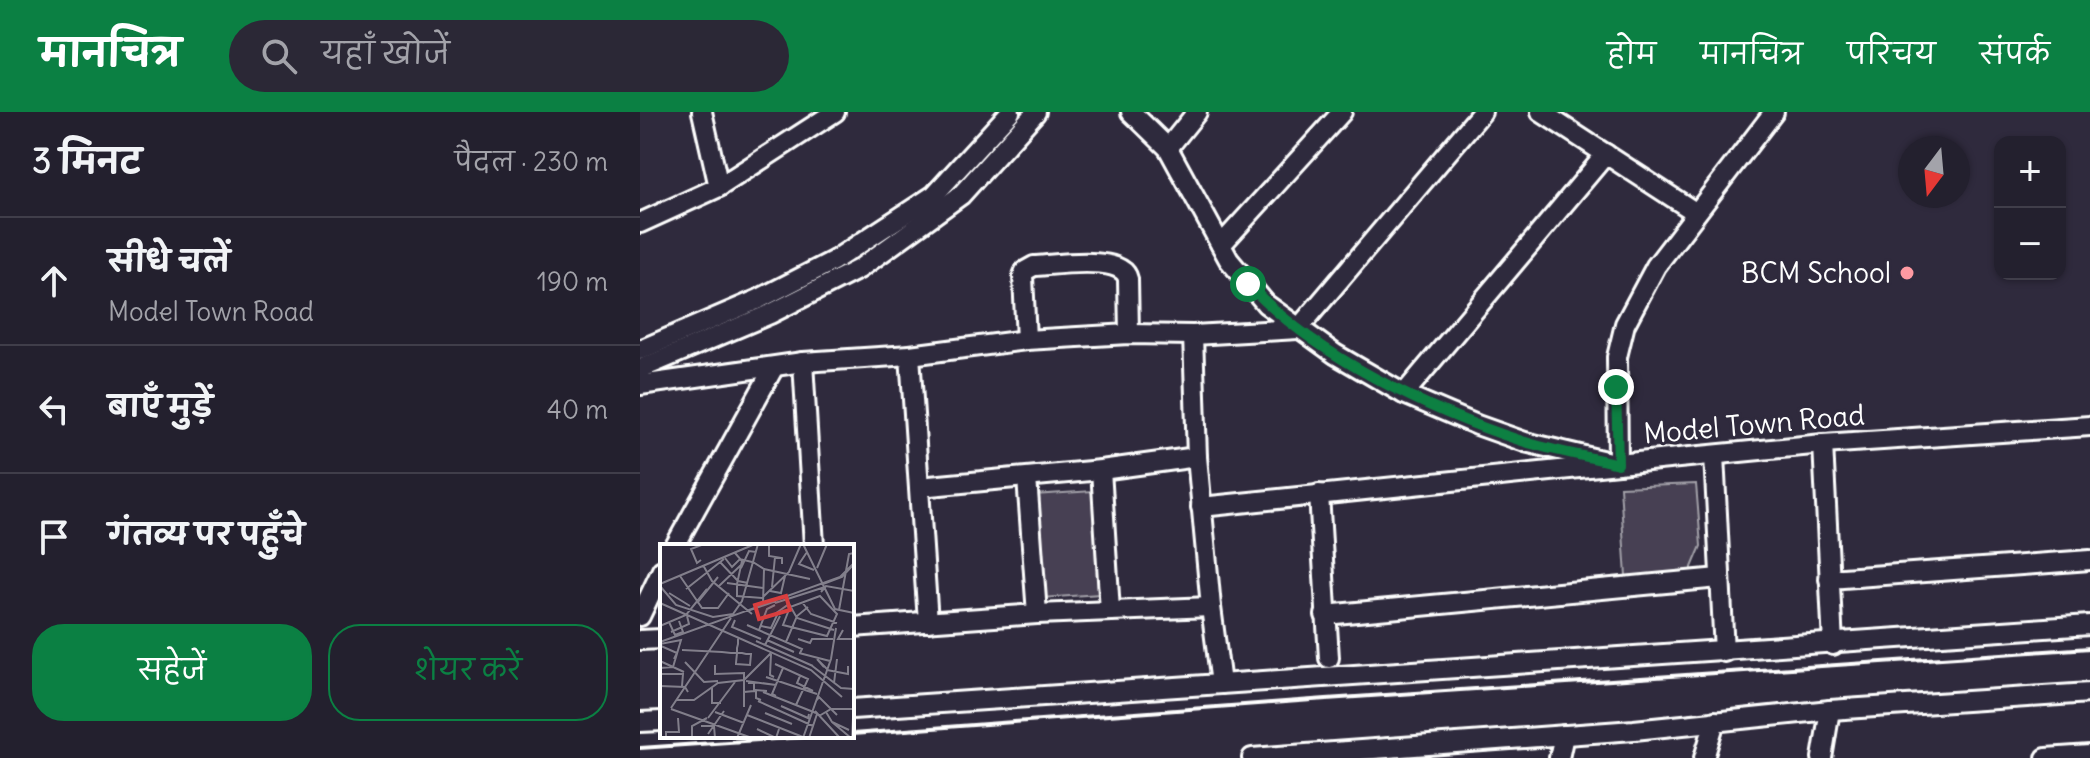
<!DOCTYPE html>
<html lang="hi">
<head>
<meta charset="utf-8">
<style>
	body { margin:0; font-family:Delius,"Playpen Sans Deva",sans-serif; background:#2b2836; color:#f1f3f6 }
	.controls { position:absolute; right:24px; top:24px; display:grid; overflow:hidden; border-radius:16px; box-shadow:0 2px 6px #0004 }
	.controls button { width:72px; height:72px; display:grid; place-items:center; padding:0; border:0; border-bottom:2px solid #403e4a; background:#23202e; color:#f1f3f6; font:40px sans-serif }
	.compass { position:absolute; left:1258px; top:24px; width:72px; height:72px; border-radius:50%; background:#23202e; box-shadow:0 2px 6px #0004; rotate:196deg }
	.stop { position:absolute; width:24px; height:24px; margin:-18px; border:6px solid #0b8043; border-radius:50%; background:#fff }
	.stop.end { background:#0b8043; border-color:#fff; box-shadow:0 2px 8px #0008 }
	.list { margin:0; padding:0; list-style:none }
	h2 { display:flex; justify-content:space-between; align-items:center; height:104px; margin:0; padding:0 32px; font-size:34px }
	h2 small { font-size:26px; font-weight:400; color:#a3a3aa }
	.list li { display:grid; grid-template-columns:52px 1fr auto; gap:24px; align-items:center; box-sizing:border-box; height:128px; padding:0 32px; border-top:2px solid #403e4a }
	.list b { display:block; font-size:30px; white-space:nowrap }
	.list p { margin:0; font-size:26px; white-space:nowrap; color:#a3a3aa }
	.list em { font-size:26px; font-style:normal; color:#a3a3aa }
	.actions { display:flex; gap:16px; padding:24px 32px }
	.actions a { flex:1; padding:18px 0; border:2px solid #0b8043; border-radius:32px; text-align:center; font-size:28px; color:#0b8043 }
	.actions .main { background:#0b8043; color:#fff }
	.icon { flex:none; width:44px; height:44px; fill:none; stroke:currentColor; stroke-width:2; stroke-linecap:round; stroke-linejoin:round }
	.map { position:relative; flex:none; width:1450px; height:646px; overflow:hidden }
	header { display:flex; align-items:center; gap:48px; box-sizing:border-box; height:112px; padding:0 40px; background:#0b8043; color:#fff }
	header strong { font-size:38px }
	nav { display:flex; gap:44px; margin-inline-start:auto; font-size:28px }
	.search { width:560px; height:72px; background:#2b2836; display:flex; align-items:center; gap:20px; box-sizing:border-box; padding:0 28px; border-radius:44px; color:#a3a3aa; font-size:30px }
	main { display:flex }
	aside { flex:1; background:#23202e }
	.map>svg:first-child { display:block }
	.green { fill:#464152; stroke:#a2a0a8; stroke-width:2 }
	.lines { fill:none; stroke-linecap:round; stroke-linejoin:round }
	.minor-casing { stroke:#fff; stroke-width:24 }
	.minor { stroke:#2f2a3d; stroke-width:18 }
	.rail { stroke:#fff; stroke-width:4 }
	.route { stroke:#0b8043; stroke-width:10 }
	.poi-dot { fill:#ff9aa2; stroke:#2f2a3d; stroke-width:3 }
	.labels { text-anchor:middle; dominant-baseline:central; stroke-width:6; stroke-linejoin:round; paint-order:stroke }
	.poi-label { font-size:28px; fill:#fff; stroke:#2f2a3d; text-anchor:end }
	.street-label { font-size:28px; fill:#fff; stroke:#2f2a3d }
	.inset-road { fill:none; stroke:#827f8b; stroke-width:2 }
	.view { fill:#da3e3e; fill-opacity:0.15; stroke:#da3e3e; stroke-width:4 }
	.inset-edge { fill:none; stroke:#fff; stroke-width:4 }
</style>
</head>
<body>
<header>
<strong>मानचित्र</strong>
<div class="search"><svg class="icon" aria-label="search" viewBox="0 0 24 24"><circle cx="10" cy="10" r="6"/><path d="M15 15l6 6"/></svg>यहाँ खोजें</div>
<nav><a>होम</a><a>मानचित्र</a><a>परिचय</a><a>संपर्क</a></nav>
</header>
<main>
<aside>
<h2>3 मिनट<small>पैदल · 230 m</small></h2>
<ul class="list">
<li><svg class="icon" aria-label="ahead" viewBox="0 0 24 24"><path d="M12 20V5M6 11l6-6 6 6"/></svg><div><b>सीधे चलें</b><p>Model Town Road</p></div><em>190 m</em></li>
<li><svg class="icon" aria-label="left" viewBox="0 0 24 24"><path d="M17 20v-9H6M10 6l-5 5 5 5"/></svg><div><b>बाएँ मुड़ें</b></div><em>40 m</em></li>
<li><svg class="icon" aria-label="arrive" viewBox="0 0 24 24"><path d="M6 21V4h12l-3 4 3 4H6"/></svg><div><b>गंतव्य पर पहुँचे</b></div></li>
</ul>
<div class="actions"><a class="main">सहेजें</a><a>शेयर करें</a></div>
</aside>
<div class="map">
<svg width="1450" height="646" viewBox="0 0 1450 646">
	<rect width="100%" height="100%" fill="#2f2a3d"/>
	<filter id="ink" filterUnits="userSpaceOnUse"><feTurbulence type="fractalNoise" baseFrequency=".0125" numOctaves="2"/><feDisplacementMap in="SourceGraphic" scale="16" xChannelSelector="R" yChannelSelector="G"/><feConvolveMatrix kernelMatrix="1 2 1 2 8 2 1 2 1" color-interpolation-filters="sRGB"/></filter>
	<g filter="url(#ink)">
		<!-- green -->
		<g class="green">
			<path d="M1056,372l5,62 -11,26 -64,4 -6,-89z"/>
			<path d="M453,379l7,103 -59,4 -7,-103z"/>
		</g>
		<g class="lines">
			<!-- minor casing -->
			<g class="minor-casing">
				<g id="minor">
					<path d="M62,0l17,75"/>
					<path d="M491,0l37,36 61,112 37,44 69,50 69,40 73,31 48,17 93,22 205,-20 267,-18"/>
					<path d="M901,0l154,100"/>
					<path d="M528,36l29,-36"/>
					<path d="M0,111l79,-36 116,-75"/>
					<path d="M581,133l121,-133"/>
					<path d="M553,223l4,122 14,150 10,77"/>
					<path d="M386,228l-3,-64 2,-5 9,-5c21,-1 89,-12 94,13l1,55"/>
					<path d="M0,238l119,-51 74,-38 101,-66 76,-83"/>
					<path d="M270,243l18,267"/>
					<path d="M163,250l11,184"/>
					<path d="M0,257l130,-55 89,-45 102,-74 75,-83"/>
					<path d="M0,273l163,-23 107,-7 116,-15 103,-6 64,1 105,-6 184,-217"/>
					<path d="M764,282l202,-240"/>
					<path d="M1183,332l10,201"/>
					<path d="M1074,343l10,197"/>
					<path d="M461,358l9,141"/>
					<path d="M387,366l10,136"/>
					<path d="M279,375l182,-17 96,-13"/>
					<path d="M679,382l10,164"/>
					<path d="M561,395l417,-43 -1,-107 8,-33 31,-58 118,-154"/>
					<path d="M35,434l99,-179"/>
					<path d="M1189,467l261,-19"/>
					<path d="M685,503l394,-37"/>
					<path d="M0,504l22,-46"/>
					<path d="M212,515l185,-13 174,-7"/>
					<path d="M0,528l22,-1"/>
					<path d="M212,597l1238,-84"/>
					<path d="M0,610l22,-1"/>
					<path d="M612,646l382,-28 196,-20 260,-17"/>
					<path d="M919,646l5,-23"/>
					<path d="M1064,646l11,-37"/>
					<path d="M1182,646l8,-48"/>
					<path d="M1406,646l44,-3"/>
				</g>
			</g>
			<!-- minor -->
			<use href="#minor" class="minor"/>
			<!-- rail -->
			<g class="rail">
				<path d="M212,622l474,-35 764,-51"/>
				<path d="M0,636l178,-12"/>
			</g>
		</g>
	</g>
	<g class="lines" filter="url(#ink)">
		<!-- route -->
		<path class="route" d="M608,172c67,72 181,127 274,157 31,10 64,15 96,23l-2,-77"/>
	</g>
	<!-- markers -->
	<circle class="poi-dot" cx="1267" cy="161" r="8"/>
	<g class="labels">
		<!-- poi labels -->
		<g class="poi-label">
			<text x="1251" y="161">BCM School</text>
		</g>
		<!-- street labels -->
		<g class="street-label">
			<text transform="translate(1114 312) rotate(-5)">Model Town Road</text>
		</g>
	</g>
	<!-- overview -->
	<g transform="translate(20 432)">
		<rect width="194" height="194" fill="#2f2a3d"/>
		<path class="inset-road" d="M109,0v12l13,2v6M143,0l32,65 19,4M147,8l-8,12 15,6M75,9l7,8 -5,23M65,14l7,9 8,-8 12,3M41,16l-4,3 -6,-14 13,-5M60,18l18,19 10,2M93,18l11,7 46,10M43,21l9,16 40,33M81,24l8,-17 7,1M157,24l10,-24M20,32l22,32h16l11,-15M67,39l36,5M0,40l95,-40M77,40v12l25,2 27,-26 12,-28M163,40l19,-7 12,-13M0,42l16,19 37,12 20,-3 9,-13 16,-57M59,42l22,-21M112,43l3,-30M26,45l38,-30M110,47l11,2 4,-17M161,48l5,-6 28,5M9,49l21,13M160,52l17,18 -10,22 -44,-11 7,-18zM142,58l9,12 26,9M0,59l151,67 31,27M37,59l21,-26M115,59l50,-16M103,60l1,-35M90,66l26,-9M179,66l10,-56 5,-1M112,72l17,-12 8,14 37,12M75,76l-3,7 29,12M9,78l6,13 8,-3 -4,-11M87,81l55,24 -2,4M0,82l26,-11 21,-26M101,82l10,2 7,-15M99,86l8,-21 8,-4M183,86l-5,9h16M11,88l18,-8 -2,-8M138,95l12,4 2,-4h21M107,96l27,12M96,97l57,25M0,98l180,-65 14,-14M126,98l11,-26 11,-9M0,100l21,-4 -8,27 -13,1v6h23l-1,12M105,101l15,-29M1,102l16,7 -3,6M22,106l40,2 9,1h11l4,1h5l-1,11 -14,-1v-1l1,-10v-5l1,-4v-6M139,109l31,8M111,110l-1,21 4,2M0,117l24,11M25,118l19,20 14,-1M115,120l33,15 -12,26M55,121v9l29,-1v34M151,121l30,23 13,1M164,123l-7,-8 10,10M167,126l21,4v-8M140,132l-3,7 16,8M106,133l51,17M86,137l30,4M174,139l3,-24M0,142l25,1 3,5M52,143v16h9M84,148l10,-1v-8h-6M103,148l53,21M116,152l-4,-2 11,-26M17,156h17l24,-17 26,-3 27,-27M101,156l-5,-2v-8l11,1M157,156l2,-3 18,18M98,157l55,25M121,162l27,12 1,-4M11,164l60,-90M11,165l81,29M155,167l25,27M55,168l29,11M166,168l6,10 17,8M105,169l27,11M87,171l56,22M159,172l12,-7h22M48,174l27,-36M172,178l19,16M41,182h13l1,12M97,185l19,9 3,-9M48,190l16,-23M6,194v-6h13l-1,-14M32,194v-12l15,-8M77,194l14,-33M143,194l28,-79 5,-31M149,194l8,-24M192,194l2,-41"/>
		<path class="view" d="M126,52l4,14 -31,9 -4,-14z"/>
		<rect width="194" height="194" class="inset-edge"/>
	</g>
</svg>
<div class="controls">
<button>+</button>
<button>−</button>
</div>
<svg class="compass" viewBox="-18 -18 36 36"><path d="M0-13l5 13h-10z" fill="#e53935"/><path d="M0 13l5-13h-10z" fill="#a3a3aa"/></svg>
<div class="stop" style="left:608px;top:172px"></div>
<div class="stop end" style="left:976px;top:275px"></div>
</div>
</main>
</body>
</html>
